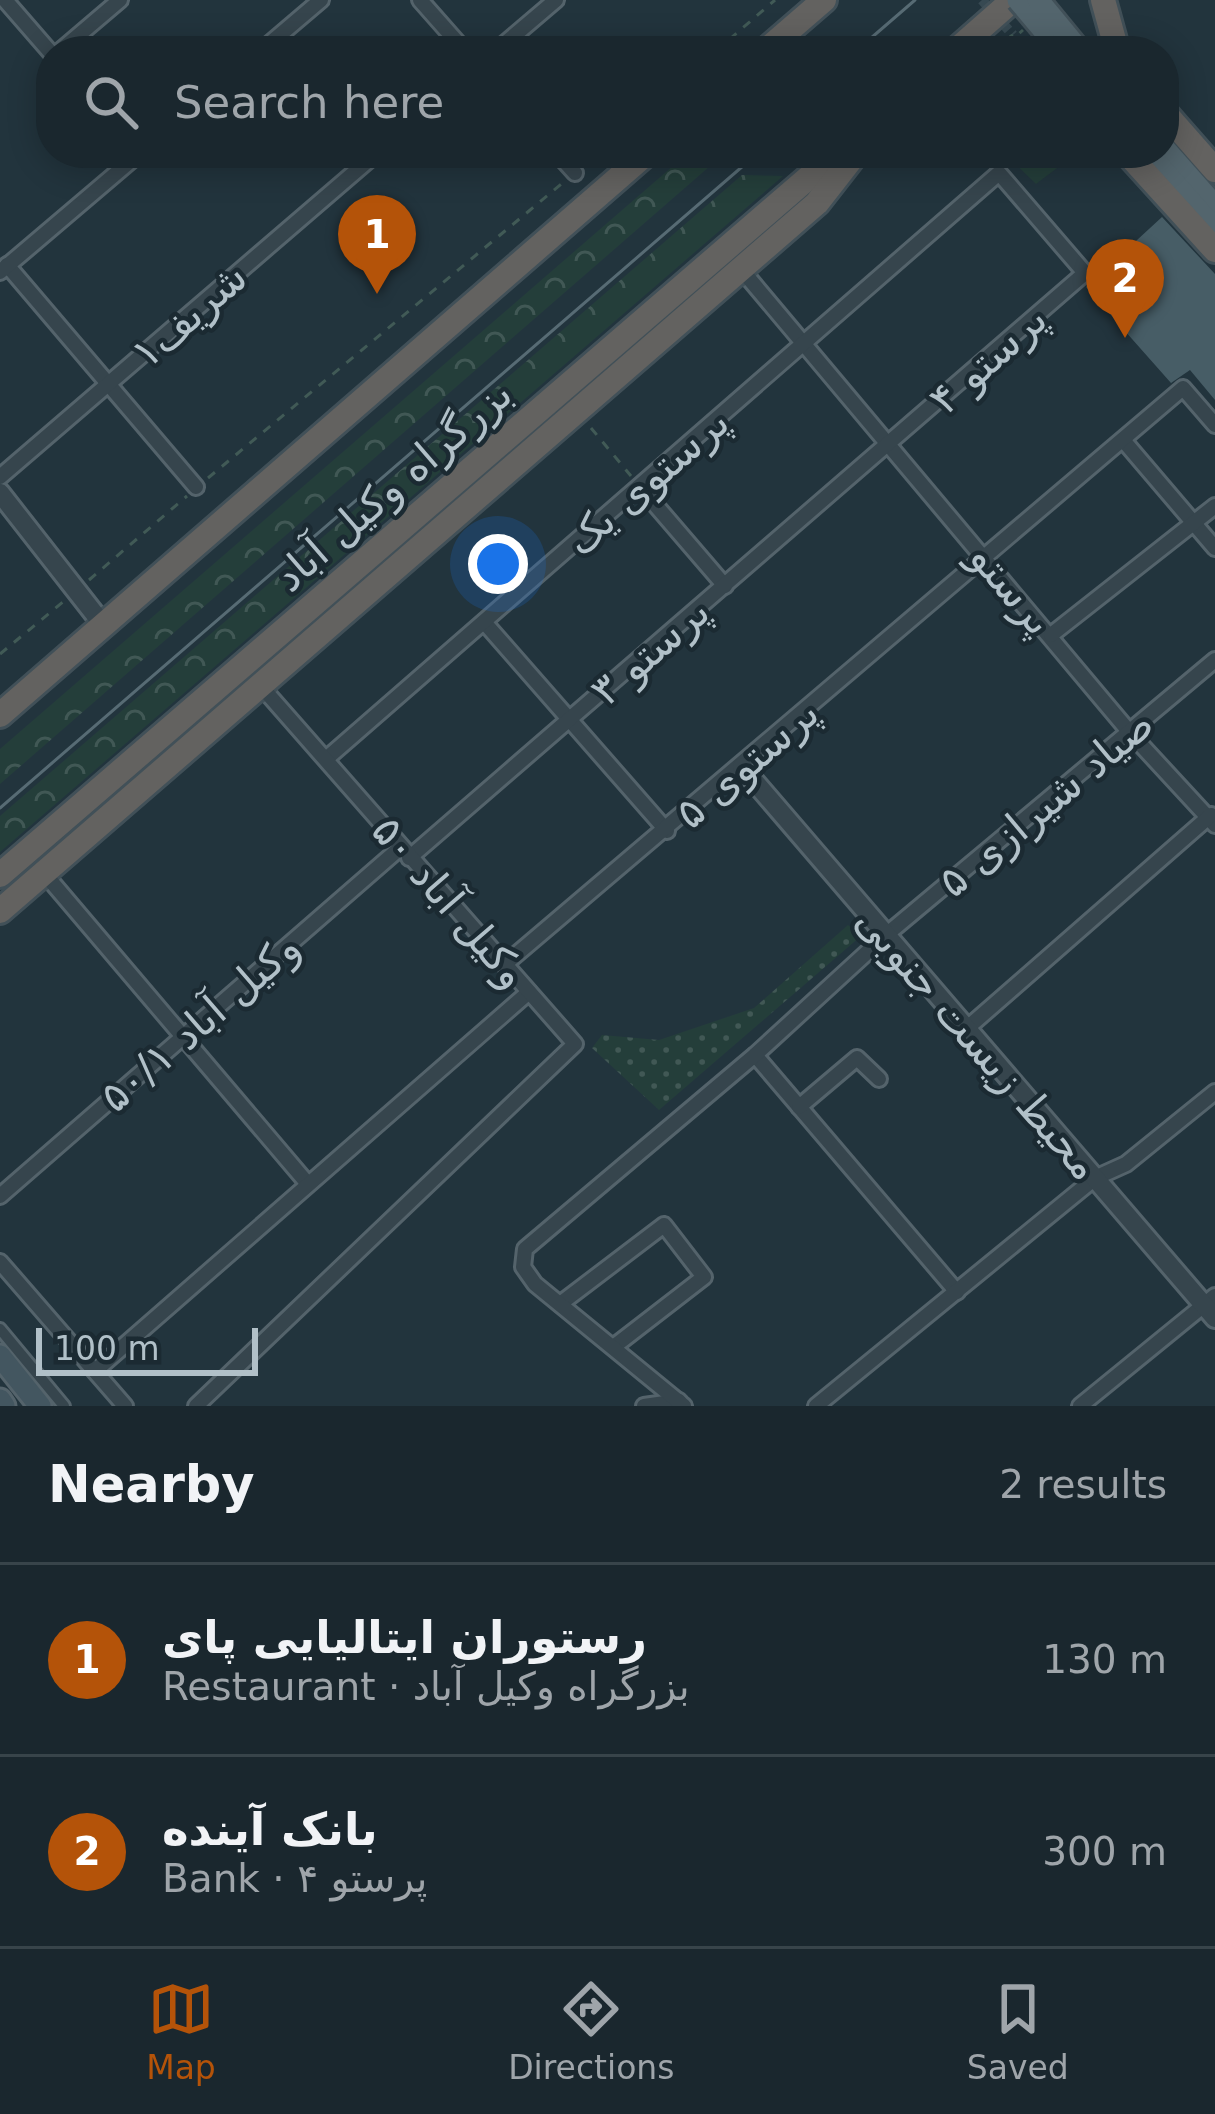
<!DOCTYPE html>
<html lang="en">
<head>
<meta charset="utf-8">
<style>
	body { margin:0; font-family:"DejaVu Sans","Noto Naskh Arabic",sans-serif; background:#232f36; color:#f1f3f6 }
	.scale { position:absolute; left:36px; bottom:30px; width:222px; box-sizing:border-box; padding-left:12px; border:6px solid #b1c0c8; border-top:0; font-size:33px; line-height:42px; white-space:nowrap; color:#b1c0c8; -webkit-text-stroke:9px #1b2a32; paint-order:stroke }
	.you { position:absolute; left:498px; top:564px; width:42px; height:42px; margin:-30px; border:9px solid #fff; border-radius:50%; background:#1a73e8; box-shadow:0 0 0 18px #1a73e833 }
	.badge { display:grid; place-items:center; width:78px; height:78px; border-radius:50%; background:#b45309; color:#fff; font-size:39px; font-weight:700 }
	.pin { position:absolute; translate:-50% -99px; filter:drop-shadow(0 3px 6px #0008) }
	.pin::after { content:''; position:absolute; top:63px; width:42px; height:36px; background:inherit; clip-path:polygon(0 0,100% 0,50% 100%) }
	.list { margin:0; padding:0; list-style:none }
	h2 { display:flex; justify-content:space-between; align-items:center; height:156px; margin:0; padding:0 48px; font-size:51px }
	h2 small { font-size:39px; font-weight:400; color:#9fa5aa }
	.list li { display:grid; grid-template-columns:78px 1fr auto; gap:36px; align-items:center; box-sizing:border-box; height:192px; padding:0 48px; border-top:3px solid #38444a }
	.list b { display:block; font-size:45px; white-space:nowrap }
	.list p { margin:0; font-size:39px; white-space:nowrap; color:#9fa5aa }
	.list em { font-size:39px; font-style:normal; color:#9fa5aa }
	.icon { flex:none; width:66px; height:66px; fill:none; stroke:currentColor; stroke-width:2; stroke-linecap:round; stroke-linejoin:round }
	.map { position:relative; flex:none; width:1215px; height:1406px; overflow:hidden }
	.search { position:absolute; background:#1a272e; box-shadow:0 6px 30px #0003; left:36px; right:36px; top:36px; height:132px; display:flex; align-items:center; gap:30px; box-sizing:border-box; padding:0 42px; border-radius:48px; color:#9fa5aa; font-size:45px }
	.sheet { height:540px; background:#1a272e }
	nav { display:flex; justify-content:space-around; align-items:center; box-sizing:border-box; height:168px; border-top:3px solid #38444a; background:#1a272e; font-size:33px; color:#9fa5aa }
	nav a { display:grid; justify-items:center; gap:6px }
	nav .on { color:#b45309 }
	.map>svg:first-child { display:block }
	.forest { fill:url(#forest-crowns) }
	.park { fill:url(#park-dots) }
	.garden { fill:#243e3a }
	.building { fill:#475d66 }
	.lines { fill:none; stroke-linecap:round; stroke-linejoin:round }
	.pedestrian-tunnel { stroke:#374952; stroke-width:10; stroke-dasharray:10 5; stroke-linecap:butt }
	.pedestrian-casing { stroke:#54636b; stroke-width:16 }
	.minor-casing { stroke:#54636b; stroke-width:20 }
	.tertiary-casing { stroke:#54636b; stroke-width:24 }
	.secondary-casing { stroke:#54636b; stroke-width:27 }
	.primary-casing { stroke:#425159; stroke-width:27 }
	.trunk-casing { stroke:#415058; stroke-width:30 }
	.path { stroke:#415a56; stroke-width:3; stroke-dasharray:9 9; stroke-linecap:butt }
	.pedestrian { stroke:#36454d; stroke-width:10 }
	.minor { stroke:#36454d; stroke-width:14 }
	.tertiary { stroke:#36454d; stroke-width:18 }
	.secondary { stroke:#435660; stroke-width:21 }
	.primary { stroke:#53656d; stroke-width:21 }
	.trunk { stroke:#636260; stroke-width:24 }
	.tram { stroke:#576b74; stroke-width:3 }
	.primary-bridge-casing { stroke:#425159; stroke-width:27; stroke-linecap:butt }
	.primary-bridge { stroke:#53656d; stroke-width:21 }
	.labels { text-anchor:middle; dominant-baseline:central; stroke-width:9; stroke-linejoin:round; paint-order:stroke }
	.street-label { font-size:42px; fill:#b1c0c8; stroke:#1b2a32 }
</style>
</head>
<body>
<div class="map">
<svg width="1215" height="1406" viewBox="0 0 1215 1406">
	<defs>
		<pattern id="forest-crowns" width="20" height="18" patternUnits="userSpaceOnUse" patternTransform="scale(3)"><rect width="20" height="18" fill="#243e3a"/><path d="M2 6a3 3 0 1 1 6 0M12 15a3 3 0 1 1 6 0" fill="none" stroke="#415855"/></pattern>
		<pattern id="park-dots" width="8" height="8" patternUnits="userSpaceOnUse" patternTransform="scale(3)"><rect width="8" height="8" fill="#243e3a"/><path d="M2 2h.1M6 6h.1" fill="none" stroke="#415855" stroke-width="1.8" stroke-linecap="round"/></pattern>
	</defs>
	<rect width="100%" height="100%" fill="#22343d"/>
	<!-- forest -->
	<g class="forest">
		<path d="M688,153h37l-725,631v-35z"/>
		<path d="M742,175l41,1 -783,676v-36z"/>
	</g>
	<!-- park -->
	<path class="park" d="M848,925l13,11 -202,174 -67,-62 10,-13 57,5 95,-32z"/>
	<!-- garden -->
	<path class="garden" d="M1004,153h73l-41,31z"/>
	<!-- building -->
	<path class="building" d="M1162,217l53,57v126l-25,-30 -19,13 -85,-96z"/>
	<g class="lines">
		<!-- pedestrian-tunnel -->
		<path class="pedestrian-tunnel" d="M982,0l31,35"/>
		<!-- pedestrian casing -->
		<g class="pedestrian-casing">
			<path id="pedestrian" d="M0,1329l64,77"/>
		</g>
		<!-- minor casing -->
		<g class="minor-casing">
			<g id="minor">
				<path d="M5,0l46,53"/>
				<path d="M420,0l45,51"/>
				<path d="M60,51l60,-51"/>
				<path d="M261,51l60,-51"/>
				<path d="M496,51l60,-51"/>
				<path d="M557,153l18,20"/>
				<path d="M7,265l189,222"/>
				<path d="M741,269l391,466 83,90"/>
				<path d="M0,272l140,-119"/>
				<path d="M1123,440l92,108"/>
				<path d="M0,477l377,-324"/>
				<path d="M640,487l85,99"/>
				<path d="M484,622l183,209"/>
				<path d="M1051,635l164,-129"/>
				<path d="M326,759l673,-586 86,100 -676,585"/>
				<path d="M44,873l264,311"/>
				<path d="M504,965l679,-577 32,37"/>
				<path d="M965,1030l246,-215"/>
				<path d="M755,1055l202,237"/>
				<path d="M799,1107l58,-49 22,21"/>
				<path d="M0,1196l400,-348"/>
				<path d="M0,1262l125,144"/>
				<path d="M560,1304l104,-79 40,52 -88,68"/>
				<path d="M95,1371l434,-379"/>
				<path d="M196,1406l379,-362 -315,-359"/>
				<path d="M644,1406l35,-5"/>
				<path d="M684,1406l-149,-122 -12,-17 2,-18 230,-194 131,-120 329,-275"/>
				<path d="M816,1406l279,-228 31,-14 89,-72"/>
				<path d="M1080,1406l135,-110"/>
			</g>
		</g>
		<!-- tertiary casing -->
		<g class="tertiary-casing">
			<g id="tertiary">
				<path d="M0,493l104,133"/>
				<path d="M742,767l473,551"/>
			</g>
		</g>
		<!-- secondary casing -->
		<g class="secondary-casing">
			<g id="secondary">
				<path d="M0,1356l40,50"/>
				<path d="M0,1400l4,6"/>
			</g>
		</g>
		<!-- primary casing -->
		<g class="primary-casing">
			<g id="primary">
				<path d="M1164,148l51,58"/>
				<path d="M1148,153l67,76"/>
			</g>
		</g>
		<!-- trunk casing -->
		<g class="trunk-casing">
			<g id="trunk">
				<path d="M1103,0l14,51"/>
				<path d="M765,51l59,-51"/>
				<path d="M955,51l58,-51"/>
				<path d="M1164,112l51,58"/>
				<path d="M1127,153l88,97"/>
				<path d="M0,715l647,-562"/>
				<path d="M0,875l837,-722"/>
				<path d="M0,911l817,-708 39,-50"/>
			</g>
		</g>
		<!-- path -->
		<g class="path">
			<path d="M1006,45l17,-15"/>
			<path d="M716,51l59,-51"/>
			<path d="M1004,51l-1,-10 10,-6"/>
			<path d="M586,164l12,-11"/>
			<path d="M591,428l40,48"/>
			<path d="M208,478l357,-297"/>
			<path d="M89,580l98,-84"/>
			<path d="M0,654l64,-53"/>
		</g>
		<!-- pedestrian -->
		<use href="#pedestrian" class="pedestrian"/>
		<!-- minor -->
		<use href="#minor" class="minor"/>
		<!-- tertiary -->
		<use href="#tertiary" class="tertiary"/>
		<!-- secondary -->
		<use href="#secondary" class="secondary"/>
		<!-- primary -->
		<use href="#primary" class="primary"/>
		<!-- trunk -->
		<use href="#trunk" class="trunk"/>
		<!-- tram -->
		<g class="tram">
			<path d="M856,51l59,-51"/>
			<path d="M0,808l758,-655"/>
		</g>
		<!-- primary-bridge casing -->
		<g class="primary-bridge-casing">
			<g id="primary-bridge">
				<path d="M1018,0l43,51"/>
				<path d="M1038,0l42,51"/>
			</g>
		</g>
		<!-- primary-bridge -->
		<use href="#primary-bridge" class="primary-bridge"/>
	</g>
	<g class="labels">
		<!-- street labels -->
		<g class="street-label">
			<text transform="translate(189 315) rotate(-41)">شریف١</text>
			<text transform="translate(988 359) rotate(-42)">پرستو ۴</text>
			<text transform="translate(647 481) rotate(-41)">پرستوی یک</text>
			<text transform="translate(393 485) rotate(-41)">بزرگراه وکیل آباد</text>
			<text transform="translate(1012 589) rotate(50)">پرستو</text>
			<text transform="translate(650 651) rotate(-41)">پرستو ۳</text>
			<text transform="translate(747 763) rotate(-41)">پرستوی ۵</text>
			<text transform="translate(1046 803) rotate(-40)">صیاد شیرازی ۵</text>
			<text transform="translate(450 902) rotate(49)">۵۰ وکیل آباد</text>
			<text transform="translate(200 1022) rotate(-41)">وکیل آباد ۵۰/۱</text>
			<text transform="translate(978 1043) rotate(49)">محیط زیست جنوبی</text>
		</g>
	</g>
</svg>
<div class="scale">100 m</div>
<div class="you"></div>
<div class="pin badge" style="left:377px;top:294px">1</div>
<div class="pin badge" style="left:1125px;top:338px">2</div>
<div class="search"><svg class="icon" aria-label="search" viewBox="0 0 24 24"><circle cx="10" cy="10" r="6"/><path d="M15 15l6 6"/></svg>Search here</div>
</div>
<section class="sheet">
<h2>Nearby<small>2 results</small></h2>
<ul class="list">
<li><span class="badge">1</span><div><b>رستوران ایتالیایی پای</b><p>Restaurant · بزرگراه وکیل آباد</p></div><em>130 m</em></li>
<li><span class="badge">2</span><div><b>بانک آینده</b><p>Bank · پرستو ۴</p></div><em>300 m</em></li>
</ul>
</section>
<nav>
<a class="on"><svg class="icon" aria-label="map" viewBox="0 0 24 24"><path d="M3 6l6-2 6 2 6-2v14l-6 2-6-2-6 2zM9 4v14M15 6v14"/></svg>Map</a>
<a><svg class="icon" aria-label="directions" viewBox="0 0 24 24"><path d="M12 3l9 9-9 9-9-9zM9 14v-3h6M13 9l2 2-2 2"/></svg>Directions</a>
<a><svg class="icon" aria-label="saved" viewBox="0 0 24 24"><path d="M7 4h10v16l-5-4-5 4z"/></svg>Saved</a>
</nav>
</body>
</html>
